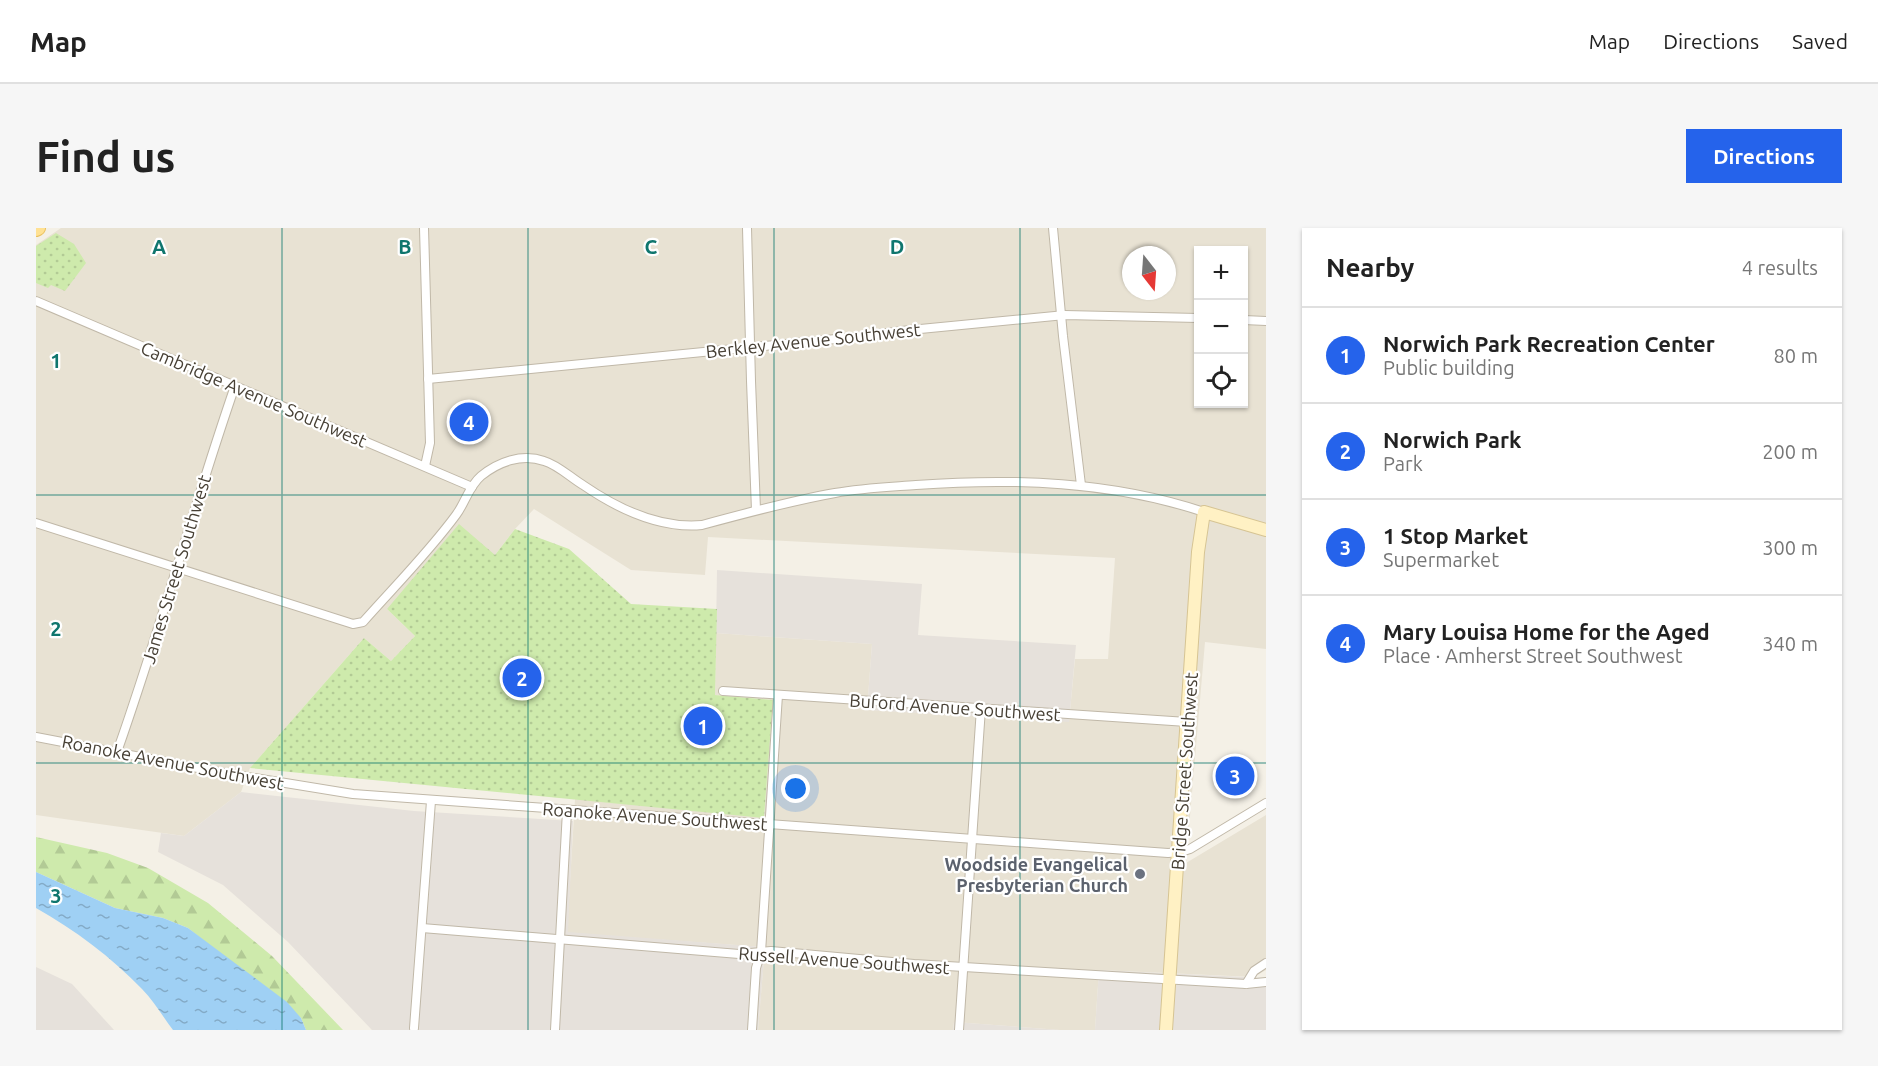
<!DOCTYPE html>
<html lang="en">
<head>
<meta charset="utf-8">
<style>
	body { margin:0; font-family:Ubuntu,sans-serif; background:#f6f6f6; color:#222 }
	.controls { position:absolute; right:18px; top:18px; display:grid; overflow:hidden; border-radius:0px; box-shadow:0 2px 4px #0004 }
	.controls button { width:54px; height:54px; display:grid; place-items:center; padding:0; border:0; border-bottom:2px solid #e0e0e0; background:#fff; color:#222; font:30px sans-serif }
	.compass { position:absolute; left:1086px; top:18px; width:54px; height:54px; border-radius:50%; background:#fff; box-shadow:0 2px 4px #0004; rotate:163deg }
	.you { position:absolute; left:760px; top:561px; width:21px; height:21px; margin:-15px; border:4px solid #fff; border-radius:50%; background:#1a73e8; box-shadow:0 0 0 9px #1a73e833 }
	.badge { display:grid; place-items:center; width:39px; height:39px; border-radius:50%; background:#2563eb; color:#fff; font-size:20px; font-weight:700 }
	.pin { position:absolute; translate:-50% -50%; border:3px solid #fff; box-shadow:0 2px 6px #0006 }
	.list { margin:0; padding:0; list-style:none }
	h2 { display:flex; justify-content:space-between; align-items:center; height:78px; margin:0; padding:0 24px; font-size:26px }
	h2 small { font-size:20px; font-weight:400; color:#767676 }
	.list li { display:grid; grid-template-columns:39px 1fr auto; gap:18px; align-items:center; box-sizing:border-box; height:96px; padding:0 24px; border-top:2px solid #e0e0e0 }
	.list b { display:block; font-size:22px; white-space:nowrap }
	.list p { margin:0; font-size:20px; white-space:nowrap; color:#767676 }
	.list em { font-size:20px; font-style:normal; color:#767676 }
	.icon { flex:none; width:33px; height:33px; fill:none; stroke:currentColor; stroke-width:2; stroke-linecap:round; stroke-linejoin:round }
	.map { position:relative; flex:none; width:1230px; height:802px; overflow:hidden; border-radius:0px }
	header { display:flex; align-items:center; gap:36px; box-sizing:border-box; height:84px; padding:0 30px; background:#fff; border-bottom:2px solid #e0e0e0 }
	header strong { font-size:28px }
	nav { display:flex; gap:33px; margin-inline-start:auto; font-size:21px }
	.intro { display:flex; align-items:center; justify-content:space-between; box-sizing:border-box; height:144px; padding:0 36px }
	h1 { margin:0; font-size:42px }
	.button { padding:15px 27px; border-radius:0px; background:#2563eb; color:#fff; font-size:21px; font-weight:700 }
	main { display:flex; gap:36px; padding:0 36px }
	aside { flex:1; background:#fff; border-radius:0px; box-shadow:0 2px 4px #0004 }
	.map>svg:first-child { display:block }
	.residential { fill:#e8e2d3; fill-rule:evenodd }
	.industrial { fill:#e6e1db }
	.forest { fill:url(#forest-firs) }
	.park { fill:url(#park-dots) }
	.water { fill:url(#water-ripples) }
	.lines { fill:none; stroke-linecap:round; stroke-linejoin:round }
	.street-casing { stroke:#c0b8a8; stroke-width:10 }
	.secondary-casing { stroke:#d6c493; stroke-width:14 }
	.primary-casing { stroke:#eac15e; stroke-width:16 }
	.street { stroke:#fff; stroke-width:8 }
	.secondary { stroke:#fff1c4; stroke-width:12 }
	.primary { stroke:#ffe193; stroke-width:14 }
	.grid { fill:none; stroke:#0f766e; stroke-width:1.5; stroke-opacity:0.55 }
	.worship-dot { fill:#6b7280; stroke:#fff; stroke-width:2 }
	.labels { text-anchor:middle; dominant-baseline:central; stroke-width:4.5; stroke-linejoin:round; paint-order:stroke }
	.street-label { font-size:18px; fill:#474035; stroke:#fff }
	.worship-label { font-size:18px; font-weight:bold; fill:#5b616d; stroke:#fff; text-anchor:end }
	.grid-label { font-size:20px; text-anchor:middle; font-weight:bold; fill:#0f766e; stroke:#fff; stroke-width:4.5; stroke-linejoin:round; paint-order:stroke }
</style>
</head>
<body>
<header>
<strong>Map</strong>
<nav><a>Map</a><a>Directions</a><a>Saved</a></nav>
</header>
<div class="intro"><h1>Find us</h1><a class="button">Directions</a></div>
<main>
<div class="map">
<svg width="1230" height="802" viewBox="0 0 1230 802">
	<defs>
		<pattern id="forest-firs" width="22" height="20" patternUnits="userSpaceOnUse" patternTransform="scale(1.5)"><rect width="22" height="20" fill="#ceeaac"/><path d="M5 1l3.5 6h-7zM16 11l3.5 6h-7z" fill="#b2ca95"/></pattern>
		<pattern id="park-dots" width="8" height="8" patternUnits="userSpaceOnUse" patternTransform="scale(1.5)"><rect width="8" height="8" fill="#ceeaac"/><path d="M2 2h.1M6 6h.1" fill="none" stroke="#b2ca95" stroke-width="1.8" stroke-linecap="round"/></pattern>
		<pattern id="water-ripples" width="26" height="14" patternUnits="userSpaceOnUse" patternTransform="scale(1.5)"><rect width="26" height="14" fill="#9fd0f4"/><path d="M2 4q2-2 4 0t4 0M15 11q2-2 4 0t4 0" fill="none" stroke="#83aac6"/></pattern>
	</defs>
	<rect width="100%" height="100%" fill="#f4f0e6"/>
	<!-- residential -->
	<path class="residential" d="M25,0h1205v421l-61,-7 -19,221 80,-48v155l-12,7 -155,-7 -4,60h-35l-106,-8 -1,8h-195l7,-83 -198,-14 8,-134 189,18 9,-117 -58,-5 1,-62 156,11 -5,66 202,11 6,-62h33l7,-101 -407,-21 -3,38 -74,-5 -97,-61 -19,20 -20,26 -108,54 28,27 -24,25 -27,-23 -114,130 -9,24 -57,44 -148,-21v-570zM1162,22h46v154h-46zM1095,27h36v36h-36z"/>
	<!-- industrial -->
	<g class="industrial">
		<path d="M681,342l205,14 -4,51 158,10 -7,77 -202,-12 5,-66 -156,-11z"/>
		<path d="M205,564l173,19 159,10 -5,111 197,15 -7,83h-386l-84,-88 -65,-57 -65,-33 3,-19 23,3z"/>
		<path d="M0,739l36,17 42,46h-78z"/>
		<path d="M1063,742l167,8v52h-171z"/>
		<path d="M918,794l106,8h-107z"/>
	</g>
	<!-- forest -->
	<path class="forest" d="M0,609l71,16 41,15 60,35 64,53 71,74h-37l-5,-12 -113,-90 -25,-10 -48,-10 -79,-36z"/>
	<!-- park -->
	<g class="park">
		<path d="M20,5l18,11 12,19 -21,28 -14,-6 -3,3 -12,-5v-37z"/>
		<path d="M423,296l36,31 20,-26 54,20 62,55 86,5 -2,86 58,5 -9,118 -514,-50 114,-130 27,23 24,-25 -28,-27z"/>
	</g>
	<!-- water -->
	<path class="water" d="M0,644l79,36 48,10 25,10 99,74 14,16 5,12h-133c-10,-13 -19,-29 -31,-41 -31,-32 -67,-59 -106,-81z"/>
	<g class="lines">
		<!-- street casing -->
		<g class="street-casing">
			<g id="street">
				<path d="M388,0l6,215 -5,23"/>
				<path d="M711,0l4,153 5,129"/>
				<path d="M1017,0l10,108 18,149"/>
				<path d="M0,73l436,186"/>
				<path d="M1208,92l22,1"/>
				<path d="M392,151l428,-42 54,-7 155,-15 133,3"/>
				<path d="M0,295l317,101 10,-2c31,-35 65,-69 93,-107 9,-12 13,-29 25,-39 17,-14 41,-23 63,-15 14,4 27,17 39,24 35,24 76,44 119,40 44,-12 88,-24 133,-32 27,-5 54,-6 81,-8 97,-7 195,-4 288,27"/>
				<path d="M687,463l464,31"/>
				<path d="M0,509l188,36 129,21 815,59 13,-1 9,-3 76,-46"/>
				<path d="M81,524c43,-121 76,-245 118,-366"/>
				<path d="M386,700l317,26 32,-3 143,13 332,20 20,-2"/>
				<path d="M1210,756l8,-13 12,-8"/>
				<path d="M378,800l17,-227"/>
				<path d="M519,802l12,-219"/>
				<path d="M716,802l4,-62 5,-16 17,-257"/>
				<path d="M923,802l22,-322"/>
			</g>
		</g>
		<!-- secondary casing -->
		<g class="secondary-casing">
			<path id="secondary" d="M1130,802l32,-478 6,-40 62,18"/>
		</g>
		<!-- primary casing -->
		<g class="primary-casing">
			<path id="primary" d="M0,1l2,-1"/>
		</g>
		<!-- street -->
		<use href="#street" class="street"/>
		<!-- secondary -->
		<use href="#secondary" class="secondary"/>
		<!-- primary -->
		<use href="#primary" class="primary"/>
	</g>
	<!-- grid -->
	<path class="grid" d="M246,0v802M492,0v802M738,0v802M984,0v802M0,267h1230M0,535h1230"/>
	<!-- markers -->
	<circle class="worship-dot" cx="1104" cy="646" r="6"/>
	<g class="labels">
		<!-- street labels -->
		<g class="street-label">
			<text transform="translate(777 112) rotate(-6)">Berkley Avenue Southwest</text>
			<text transform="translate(218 166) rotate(23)">Cambridge Avenue Southwest</text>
			<text transform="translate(140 341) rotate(-73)">James Street Southwest</text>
			<text transform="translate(919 479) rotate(4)">Buford Avenue Southwest</text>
			<text transform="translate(137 534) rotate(11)">Roanoke Avenue Southwest</text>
			<text transform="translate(1148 543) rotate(-86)">Bridge Street Southwest</text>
			<text transform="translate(619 588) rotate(4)">Roanoke Avenue Southwest</text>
			<text transform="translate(808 732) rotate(4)">Russell Avenue Southwest</text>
		</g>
		<!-- worship labels -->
		<g class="worship-label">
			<text x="1092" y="636">Woodside Evangelical<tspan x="1092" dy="21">Presbyterian Church</tspan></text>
		</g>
	</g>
	<g class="grid-label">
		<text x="123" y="26">A</text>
		<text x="369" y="26">B</text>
		<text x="615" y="26">C</text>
		<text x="861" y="26">D</text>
		<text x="20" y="140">1</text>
		<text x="20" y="408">2</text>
		<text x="20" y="675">3</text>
	</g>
</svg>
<div class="controls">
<button>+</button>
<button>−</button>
<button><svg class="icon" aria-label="locate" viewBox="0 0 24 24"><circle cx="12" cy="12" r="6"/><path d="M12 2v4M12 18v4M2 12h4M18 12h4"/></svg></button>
</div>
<svg class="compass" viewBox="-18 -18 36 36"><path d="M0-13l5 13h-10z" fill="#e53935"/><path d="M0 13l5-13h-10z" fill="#767676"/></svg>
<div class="you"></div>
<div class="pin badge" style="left:667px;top:498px">1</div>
<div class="pin badge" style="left:486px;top:450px">2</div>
<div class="pin badge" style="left:1199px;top:548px">3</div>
<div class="pin badge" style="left:433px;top:194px">4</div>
</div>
<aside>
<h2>Nearby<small>4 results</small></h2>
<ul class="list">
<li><span class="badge">1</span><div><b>Norwich Park Recreation Center</b><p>Public building</p></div><em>80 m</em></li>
<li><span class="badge">2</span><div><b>Norwich Park</b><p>Park</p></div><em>200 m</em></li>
<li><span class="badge">3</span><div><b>1 Stop Market</b><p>Supermarket</p></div><em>300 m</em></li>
<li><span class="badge">4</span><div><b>Mary Louisa Home for the Aged</b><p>Place · Amherst Street Southwest</p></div><em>340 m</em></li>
</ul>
</aside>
</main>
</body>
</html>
